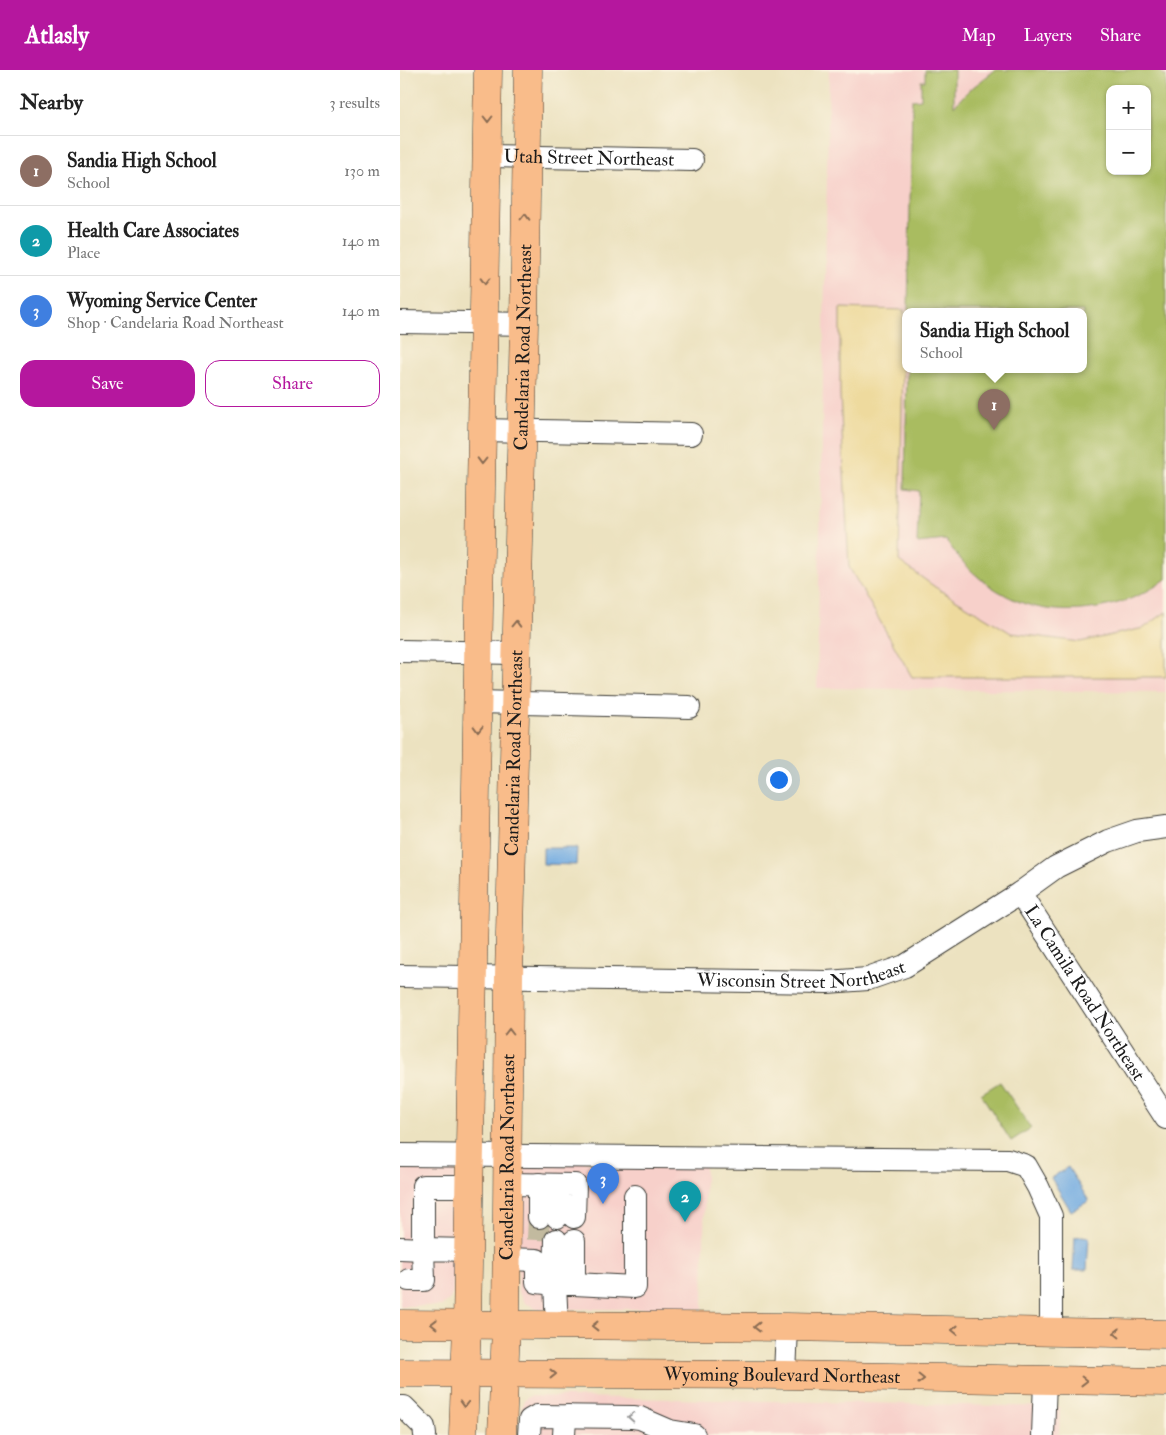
<!DOCTYPE html>
<html lang="en">
<head>
<meta charset="utf-8">
<style>
	body { margin:0; font-family:"IM FELL Double Pica",serif; background:#f2f2f2; color:#222 }
	.controls { position:absolute; right:15px; top:15px; display:grid; overflow:hidden; border-radius:10px; box-shadow:0 1px 4px #0004 }
	.controls button { width:45px; height:45px; display:grid; place-items:center; padding:0; border:0; border-bottom:1px solid #e0e0e0; background:#fff; color:#222; font:25px sans-serif }
	.you { position:absolute; left:378px; top:709px; width:18px; height:18px; margin:-12px; border:4px solid #fff; border-radius:50%; background:#1a73e8; box-shadow:0 0 0 8px #1a73e833 }
	.badge { display:grid; place-items:center; width:32px; height:32px; border-radius:50%; background:#b5179e; color:#fff; font-size:16px; font-weight:700 }
	.pin { position:absolute; translate:-50% -41px; filter:drop-shadow(0 1px 2px #0008) }
	.pin::after { content:''; position:absolute; top:26px; width:18px; height:15px; background:inherit; clip-path:polygon(0 0,100% 0,50% 100%) }
	.popup { position:absolute; left:502px; top:238px; width:185px; height:65px; box-sizing:border-box; display:grid; place-content:center; border-radius:10px; background:#fff; filter:drop-shadow(0 1px 4px #0005); font-size:16px; white-space:nowrap; color:#767676 }
	.popup b { font-size:19px; color:#222 }
	.popup::after { content:''; position:absolute; left:50%; top:100%; margin-left:-10px; border:10px solid transparent; border-top-color:#fff }
	.list { margin:0; padding:0; list-style:none }
	h2 { display:flex; justify-content:space-between; align-items:center; height:65px; margin:0; padding:0 20px; font-size:21px }
	h2 small { font-size:16px; font-weight:400; color:#767676 }
	.list li { display:grid; grid-template-columns:32px 1fr auto; gap:15px; align-items:center; box-sizing:border-box; height:70px; padding:0 20px; border-top:1px solid #e0e0e0 }
	.list b { display:block; font-size:19px; white-space:nowrap }
	.list p { margin:0; font-size:16px; white-space:nowrap; color:#767676 }
	.list em { font-size:16px; font-style:normal; color:#767676 }
	.actions { display:flex; gap:10px; padding:15px 20px }
	.actions a { flex:1; padding:11px 0; border:1px solid #b5179e; border-radius:15px; text-align:center; font-size:18px; color:#b5179e }
	.actions .main { background:#b5179e; color:#fff }
	.map { position:relative; flex:none; width:766px; height:1365px; overflow:hidden }
	header { display:flex; align-items:center; gap:30px; box-sizing:border-box; height:70px; padding:0 25px; background:#b5179e; color:#fff }
	header strong { font-size:24px }
	nav { display:flex; gap:28px; margin-inline-start:auto; font-size:18px }
	main { display:flex }
	aside { flex:1; background:#fff }
	.map>svg:first-child { display:block }
	.built { fill:#f7d0ca; fill-rule:evenodd }
	.green { fill:#a9bc60; stroke:#626c3e; fill-rule:evenodd }
	.sand { fill:#eeda9e; stroke:#857b5d }
	.water { fill:#71aae1; stroke:#46637e }
	.lines { fill:none; stroke-linecap:round; stroke-linejoin:round }
	.minor-tunnel { stroke:#c2ba9f; stroke-width:22; stroke-dasharray:22 11; stroke-linecap:butt }
	.minor-casing { stroke:#3b3a35; stroke-width:24 }
	.major-casing { stroke:#3b3a35; stroke-width:29 }
	.minor { stroke:#fff; stroke-width:22 }
	.major { stroke:#f9bc8a; stroke-width:28 }
	.oneway { stroke:#8a6c53 }
	.oneway2 { stroke:#999 }
	.labels { text-anchor:middle; dominant-baseline:central; stroke-width:4; stroke-linejoin:round; paint-order:stroke }
	.street-label { font-size:19px; fill:#1c1c1c; stroke:#fcf5e5 }
</style>
</head>
<body>
<header>
<strong>Atlasly</strong>
<nav><a>Map</a><a>Layers</a><a>Share</a></nav>
</header>
<main>
<aside>
<h2>Nearby<small>3 results</small></h2>
<ul class="list">
<li><span class="badge" style="background:#8d6e63">1</span><div><b>Sandia High School</b><p>School</p></div><em>130 m</em></li>
<li><span class="badge" style="background:#0f9aa8">2</span><div><b>Health Care Associates</b><p>Place</p></div><em>140 m</em></li>
<li><span class="badge" style="background:#3f7fe0">3</span><div><b>Wyoming Service Center</b><p>Shop · Candelaria Road Northeast</p></div><em>140 m</em></li>
</ul>
<div class="actions"><a class="main">Save</a><a>Share</a></div>
</aside>
<div class="map">
<svg width="766" height="1365" viewBox="0 0 766 1365">
	<rect width="100%" height="100%" fill="#fcf5e5"/>
	<filter id="ink" filterUnits="userSpaceOnUse"><feTurbulence type="fractalNoise" baseFrequency=".02" numOctaves="2"/><feDisplacementMap in="SourceGraphic" scale="10" xChannelSelector="R" yChannelSelector="G"/><feConvolveMatrix kernelMatrix="1 2 1 2 8 2 1 2 1" color-interpolation-filters="sRGB"/></filter>
	<filter id="wash" filterUnits="userSpaceOnUse"><feTurbulence type="fractalNoise" baseFrequency=".0096" numOctaves="4" result="noise"/><feDisplacementMap in="SourceGraphic" scale="20" xChannelSelector="R" yChannelSelector="G"/><feGaussianBlur stdDeviation="1.12" result="paint"/><feColorMatrix in="noise" values="0 0 0 0 0 0 0 0 0 0 0 0 0 0 0 0 0 1.4 0 .05"/><feComposite in="paint" operator="in"/></filter>
	<g filter="url(#wash)">
		<rect width="100%" height="100%" fill="#ece2c0"/>
		<!-- built -->
		<g class="built">
			<path d="M429,0h337v622l-349,-4zM710,19h37v82h-37zM505,241h178v58h-178z"/>
			<path d="M0,1077l55,18 -2,127 -3,7 -8,7h-42z"/>
			<path d="M120,1090l185,4 -2,145h-164l-14,-6 -7,-12z"/>
			<path d="M130,1326l530,11 -1,28h-538l1,-28 2,-7z"/>
		</g>
		<!-- green -->
		<g class="green">
			<path d="M525,0h29v36l14,-15 27,-21h162l9,6v503c-41,32 -112,43 -159,17 -27,-14 -44,-31 -61,-56l-29,3 2,-52 -14,-2 2,-120h176v-58h-175l4,-211 9,-1v-18h4zM710,19h37v82h-37z"/>
			<path d="M600,1012l31,46 -20,13 -30,-47z"/>
		</g>
		<!-- sand -->
		<path class="sand" d="M440,238l64,2 -5,251 36,26 76,46 69,9 64,-14 22,-16v65h-254l-63,-110 -9,-172z"/>
		<!-- water -->
		<g class="water">
			<path d="M143,778h34l-1,17 -33,-1z"/>
			<path d="M668,1097l21,34 -18,10 -20,-33z"/>
			<path d="M682,1166l7,1 -2,33h-14l2,-33z"/>
		</g>
	</g>
	<g filter="url(#ink)">
		<g class="lines">
			<!-- minor-tunnel -->
			<path class="minor-tunnel" d="M138,1170l1,-23"/>
			<!-- minor casing -->
			<g class="minor-casing">
				<g id="minor">
					<path id="s1" d="M87,86l205,4"/>
					<path d="M0,252l124,2"/>
					<path d="M83,360l208,4"/>
					<path d="M0,581l116,2"/>
					<path d="M79,632l210,5"/>
					<path id="s2" d="M620,823l146,225"/>
					<path id="s3" d="M0,906l427,6 41,-3 37,-13 115,-73 36,-26 52,-26 29,-10 29,-4"/>
					<path d="M0,1085l608,5 18,6 12,21 13,29v116"/>
					<path d="M108,1114l67,1 -1,32"/>
					<path d="M139,1147v-33"/>
					<path d="M157,1147v-32"/>
					<path d="M156,1170l-1,44h19v-43"/>
					<path d="M0,1178l23,1v-63h47"/>
					<path d="M106,1189l31,1v22l18,2 2,42"/>
					<path d="M9,1210h15l-1,-31 46,1"/>
					<path d="M174,1214l61,3v-91"/>
					<path d="M385,1305l2,-48"/>
					<path d="M0,1337h4l20,20 1,8"/>
					<path d="M129,1365l1,-15 7,-4 96,1 7,1 30,13 24,4"/>
					<path d="M164,1365l1,-16 3,-3"/>
					<path d="M643,1365l2,-54"/>
				</g>
			</g>
			<!-- major casing -->
			<g class="major-casing">
				<g id="major">
					<path d="M0,1254l387,3 379,7"/>
					<path id="s4" d="M0,1303l385,2 381,7"/>
					<path d="M63,1365l4,-110 21,-1255"/>
					<path id="s5" d="M102,1365l4,-110 3,-348 15,-653 4,-254"/>
				</g>
			</g>
			<!-- minor -->
			<use href="#minor" class="minor"/>
			<!-- major -->
			<use href="#major" class="major"/>
		</g>
		<!-- one-way arrows -->
		<defs><path id="oneway-chevron" d="M-2-3.5L2.5 0L-2 3.5" fill="none" stroke-width="1.6" stroke-linecap="round" stroke-linejoin="round" transform="scale(1.25)"/></defs>
		<g class="oneway">
			<use href="#oneway-chevron" transform="translate(88 49) rotate(90)"/>
			<use href="#oneway-chevron" transform="translate(125 147) rotate(-89)"/>
			<use href="#oneway-chevron" transform="translate(85 211) rotate(91)"/>
			<use href="#oneway-chevron" transform="translate(82 391) rotate(91)"/>
			<use href="#oneway-chevron" transform="translate(116 554) rotate(-88)"/>
			<use href="#oneway-chevron" transform="translate(78 659) rotate(91)"/>
			<use href="#oneway-chevron" transform="translate(109 962) rotate(-90)"/>
			<use href="#oneway-chevron" transform="translate(34 1254) rotate(-179)"/>
			<use href="#oneway-chevron" transform="translate(195 1256) rotate(-180)"/>
			<use href="#oneway-chevron" transform="translate(357 1257) rotate(-180)"/>
			<use href="#oneway-chevron" transform="translate(555 1260) rotate(-179)"/>
			<use href="#oneway-chevron" transform="translate(717 1263) rotate(-179)"/>
			<use href="#oneway-chevron" transform="translate(153 1304)"/>
			<use href="#oneway-chevron" transform="translate(521 1309) rotate(1)"/>
			<use href="#oneway-chevron" transform="translate(684 1311) rotate(1)"/>
			<use href="#oneway-chevron" transform="translate(64 1334) rotate(92)"/>
		</g>
		<use class="oneway2" href="#oneway-chevron" transform="translate(231 1347) rotate(-177)"/>
	</g>
	<g class="labels">
		<!-- street labels -->
		<g class="street-label">
			<text stroke="none"><textPath href="#s1" startOffset="102">Utah Street Northeast</textPath></text>
			<text stroke="none"><textPath href="#s5" startOffset="1088">Candelaria Road Northeast</textPath></text>
			<text stroke="none"><textPath href="#s5" startOffset="682">Candelaria Road Northeast</textPath></text>
			<text stroke="none"><textPath href="#s3" startOffset="402">Wisconsin Street Northeast</textPath></text>
			<text stroke="none"><textPath href="#s2" startOffset="119">La Camila Road Northeast</textPath></text>
			<text stroke="none"><textPath href="#s5" startOffset="278">Candelaria Road Northeast</textPath></text>
			<text stroke="none"><textPath href="#s4" startOffset="382">Wyoming Boulevard Northeast</textPath></text>
		</g>
	</g>
</svg>
<div class="controls">
<button>+</button>
<button>−</button>
</div>
<div class="you"></div>
<div class="pin badge" style="left:594px;top:360px;background:#8d6e63">1</div>
<div class="popup"><b>Sandia High School</b>School</div>
<div class="pin badge" style="left:285px;top:1152px;background:#0f9aa8">2</div>
<div class="pin badge" style="left:203px;top:1134px;background:#3f7fe0">3</div>
</div>
</main>
</body>
</html>
